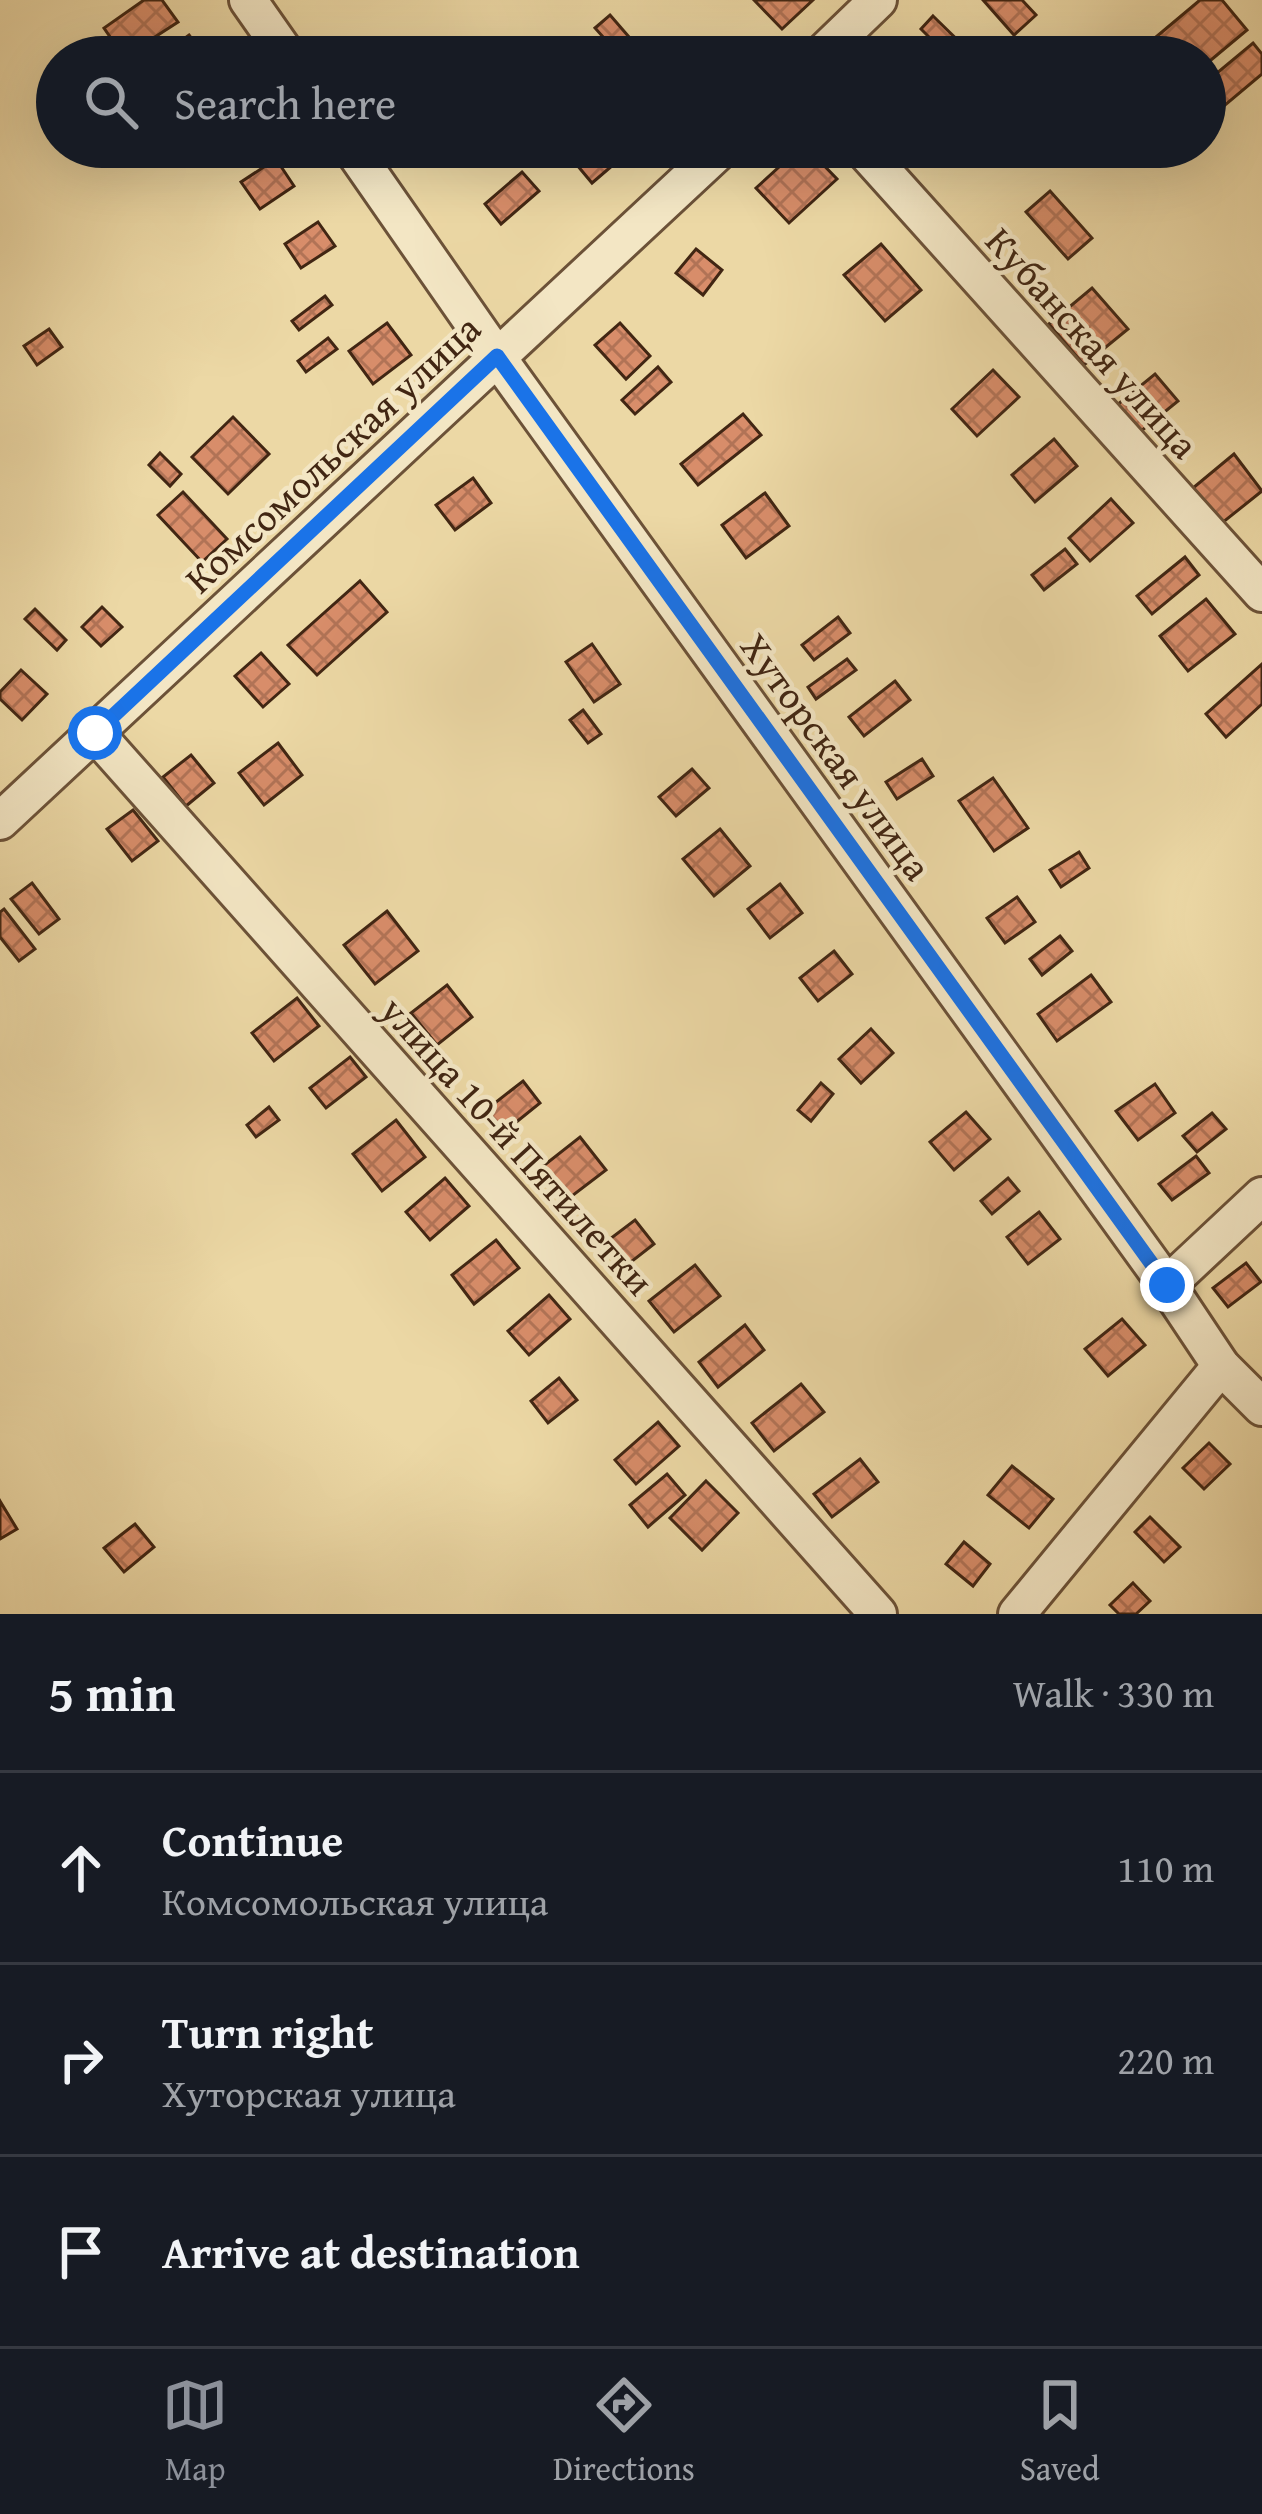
<!DOCTYPE html>
<html lang="en">
<head>
<meta charset="utf-8">
<style>
	body { margin:0; font-family:"Gentium Book Plus",serif; background:#20242c; color:#f1f3f6 }
	.stop { position:absolute; width:36px; height:36px; margin:-27px; border:9px solid #1a73e8; border-radius:50%; background:#fff }
	.stop.end { background:#1a73e8; border-color:#fff; box-shadow:0 3px 12px #0008 }
	.list { margin:0; padding:0; list-style:none }
	h2 { display:flex; justify-content:space-between; align-items:center; height:156px; margin:0; padding:0 48px; font-size:51px }
	h2 small { font-size:39px; font-weight:400; color:#9ea1a6 }
	.list li { display:grid; grid-template-columns:78px 1fr auto; gap:36px; align-items:center; box-sizing:border-box; height:192px; padding:0 48px; border-top:3px solid #363941 }
	.list b { display:block; font-size:45px; white-space:nowrap }
	.list p { margin:0; font-size:39px; white-space:nowrap; color:#9ea1a6 }
	.list em { font-size:39px; font-style:normal; color:#9ea1a6 }
	.icon { flex:none; width:66px; height:66px; fill:none; stroke:currentColor; stroke-width:2; stroke-linecap:round; stroke-linejoin:round }
	.map { position:relative; flex:none; width:1262px; height:1614px; overflow:hidden }
	.search { position:absolute; background:#171b24; box-shadow:0 12px 48px #0002; left:36px; right:36px; top:36px; height:132px; display:flex; align-items:center; gap:30px; box-sizing:border-box; padding:0 42px; border-radius:66px; color:#9ea1a6; font-size:45px }
	.sheet { height:732px; background:#171b24 }
	nav { display:flex; justify-content:space-around; align-items:center; box-sizing:border-box; height:168px; border-top:3px solid #363941; background:#171b24; font-size:33px; color:#9ea1a6 }
	nav a { display:grid; justify-items:center; gap:6px }
	nav .on { color:#8c9099 }
	.map>svg:first-child { display:block }
	.building { fill:url(#building-cross-hatch); stroke:#412613; stroke-width:3 }
	.lines { fill:none; stroke-linecap:round; stroke-linejoin:round }
	.minor-casing { stroke:#6c5238; stroke-width:42 }
	.minor { stroke:#f3e6c4; stroke-width:36 }
	.route { stroke:#1a73e8; stroke-width:15 }
	.labels { text-anchor:middle; dominant-baseline:central; stroke-width:9; stroke-linejoin:round; paint-order:stroke }
	.street-label { font-size:39px; fill:#412613; stroke:#f3e6c4 }
</style>
</head>
<body>
<div class="map">
<svg width="1262" height="1614" viewBox="0 0 1262 1614">
	<defs>
		<pattern id="building-cross-hatch" width="8" height="8" patternUnits="userSpaceOnUse" patternTransform="scale(3)"><rect width="8" height="8" fill="#d88d6a"/><path d="M0 0l8 8M0 8l8-8" fill="none" stroke="#b17356"/></pattern>
	</defs>
	<rect width="100%" height="100%" fill="#ecd8a5"/>
	<filter id="stains"><feTurbulence type="fractalNoise" baseFrequency=".00167" numOctaves="4"/><feColorMatrix values="0 0 0 0 .2 0 0 0 0 .09 0 0 0 0 .02 0 0 0 .5 -.17"/></filter>
	<radialGradient id="worn" r=".72"><stop offset=".6" stop-color="#630" stop-opacity="0"/><stop offset="1" stop-color="#630" stop-opacity=".3"/></radialGradient>
	<!-- building -->
	<g class="building">
		<path d="M144,0h18l16,22 -54,35 -20,-29z"/>
		<path d="M754,0h59l-31,29z"/>
		<path d="M983,0h39l14,15 -22,20z"/>
		<path d="M1200,0h22l25,30 -42,35v-8h-32l-17,-20z"/>
		<path d="M610,15l32,37 -7,5h-14l-26,-29z"/>
		<path d="M933,16l42,41h-26l-28,-28z"/>
		<path d="M189,35l11,15 -10,7h-31z"/>
		<path d="M1253,43l9,11v20l-38,32 -19,-23z"/>
		<path d="M562,147h72l-42,36z"/>
		<path d="M801,147h5l31,32 -48,44 -33,-35z"/>
		<path d="M276,159l18,27 -34,23 -19,-27z"/>
		<path d="M522,172l17,19 -38,33 -16,-20z"/>
		<path d="M1050,191l42,47 -24,21 -42,-47z"/>
		<path d="M318,222l17,24 -34,22 -16,-24z"/>
		<path d="M881,244l40,46 -36,31 -41,-46z"/>
		<path d="M696,249l26,21 -19,25 -27,-22z"/>
		<path d="M1092,288l36,41 -44,36 -35,-41z"/>
		<path d="M325,296l7,9 -33,25 -7,-9z"/>
		<path d="M387,323l24,32 -38,29 -24,-33z"/>
		<path d="M620,323l30,33 -24,23 -31,-34z"/>
		<path d="M49,329l13,18 -25,18 -13,-19z"/>
		<path d="M328,338l9,11 -31,23 -8,-11z"/>
		<path d="M658,367l13,15 -36,32 -13,-14z"/>
		<path d="M993,370l26,27 -42,39 -25,-27z"/>
		<path d="M1155,374l23,27 -38,31 -23,-27z"/>
		<path d="M743,414l18,21 -63,50 -17,-21z"/>
		<path d="M233,417l36,37 -41,40 -36,-37z"/>
		<path d="M1054,439l23,27 -42,36 -23,-27z"/>
		<path d="M160,453l21,21 -11,12 -21,-21z"/>
		<path d="M1234,454l28,37 -40,32 -29,-35z"/>
		<path d="M473,478l18,25 -36,27 -19,-25z"/>
		<path d="M183,492l44,47 -25,23 -44,-47z"/>
		<path d="M765,493l24,33 -43,32 -24,-33z"/>
		<path d="M1111,499l22,24 -43,38 -21,-23z"/>
		<path d="M1065,549l12,15 -33,26 -12,-15z"/>
		<path d="M1185,557l14,18 -47,39 -15,-18z"/>
		<path d="M360,581l27,31 -70,63 -29,-30z"/>
		<path d="M1206,599l29,35 -47,37 -28,-35z"/>
		<path d="M102,607l20,20 -21,19 -19,-19z"/>
		<path d="M35,609l31,31 -9,10 -32,-31z"/>
		<path d="M838,617l12,16 -36,27 -12,-15z"/>
		<path d="M592,644l28,40 -26,18 -28,-40z"/>
		<path d="M261,653l28,31 -26,23 -28,-31z"/>
		<path d="M847,659l9,11 -40,29 -8,-12z"/>
		<path d="M1262,664v40l-36,33 -20,-23z"/>
		<path d="M21,670l26,24 -25,26 -22,-21v-7z"/>
		<path d="M895,681l15,19 -46,36 -15,-19z"/>
		<path d="M583,710l18,24 -13,9 -18,-23z"/>
		<path d="M278,743l24,32 -38,30 -25,-32z"/>
		<path d="M191,755l23,28 -28,23 -23,-29z"/>
		<path d="M922,759l11,17 -36,23 -11,-17z"/>
		<path d="M692,769l17,19 -33,28 -17,-19z"/>
		<path d="M993,778l35,50 -34,23 -35,-50z"/>
		<path d="M133,810l25,31 -26,20 -25,-32z"/>
		<path d="M720,829l30,37 -36,30 -31,-37z"/>
		<path d="M1079,852l10,16 -28,19 -11,-17z"/>
		<path d="M32,883l27,36 -20,15 -28,-35z"/>
		<path d="M780,884l22,29 -32,25 -22,-29z"/>
		<path d="M1017,897l18,25 -30,21 -18,-25z"/>
		<path d="M4,909l31,40 -16,12 -19,-24v-25z"/>
		<path d="M387,911l31,40 -43,33 -31,-39z"/>
		<path d="M1060,936l12,15 -30,24 -12,-16z"/>
		<path d="M834,951l18,23 -34,27 -18,-23z"/>
		<path d="M1091,975l20,27 -54,39 -19,-27z"/>
		<path d="M447,985l25,32 -35,28 -26,-32z"/>
		<path d="M297,998l22,28 -45,35 -22,-28z"/>
		<path d="M871,1029l22,24 -32,30 -22,-24z"/>
		<path d="M350,1057l16,20 -40,31 -16,-20z"/>
		<path d="M523,1081l17,22 -36,29 -18,-22z"/>
		<path d="M821,1083l12,11 -22,27 -13,-11z"/>
		<path d="M1155,1084l20,29 -37,27 -22,-29z"/>
		<path d="M269,1107l10,13 -23,17 -9,-12z"/>
		<path d="M966,1112l24,27 -36,31 -24,-28z"/>
		<path d="M1212,1113l14,16 -29,23 -14,-16z"/>
		<path d="M396,1120l29,37 -43,34 -29,-37z"/>
		<path d="M580,1137l26,33 -38,29 -26,-32z"/>
		<path d="M1196,1156l13,17 -37,27 -13,-16z"/>
		<path d="M445,1178l24,28 -39,34 -24,-28z"/>
		<path d="M1008,1178l11,13 -27,23 -11,-13z"/>
		<path d="M1039,1212l21,27 -32,25 -21,-27z"/>
		<path d="M635,1220l19,24 -32,25 -20,-24z"/>
		<path d="M496,1240l23,28 -45,36 -22,-29z"/>
		<path d="M1246,1263l15,19 -33,25 -15,-19z"/>
		<path d="M695,1265l25,31 -46,36 -25,-31z"/>
		<path d="M549,1295l21,24 -41,36 -21,-24z"/>
		<path d="M1122,1319l23,26 -37,31 -23,-27z"/>
		<path d="M745,1325l19,25 -46,37 -19,-25z"/>
		<path d="M559,1378l18,22 -29,23 -17,-22z"/>
		<path d="M801,1384l23,28 -50,39 -22,-28z"/>
		<path d="M658,1422l21,24 -43,38 -21,-24z"/>
		<path d="M1209,1443l21,21 -26,25 -21,-21z"/>
		<path d="M860,1459l18,23 -46,35 -18,-23z"/>
		<path d="M1012,1466l41,33 -24,29 -41,-33z"/>
		<path d="M667,1474l18,21 -37,32 -18,-22z"/>
		<path d="M706,1481l32,32 -36,37 -32,-32z"/>
		<path d="M0,1501l17,28 -17,10z"/>
		<path d="M1150,1517l30,30 -16,15 -29,-30z"/>
		<path d="M135,1524l19,23 -30,25 -20,-24z"/>
		<path d="M964,1542l26,22 -17,22 -27,-22z"/>
		<path d="M1133,1583l17,18 -14,13h-17l-9,-9z"/>
	</g>
	<g class="lines">
		<!-- minor casing -->
		<g class="minor-casing">
			<g id="minor">
				<path d="M248,0l40,57"/>
				<path d="M819,57l59,-57"/>
				<path d="M351,147l146,210 670,928 54,81 41,41"/>
				<path d="M861,147l401,446"/>
				<path d="M95,733l783,881"/>
				<path d="M0,821l723,-674"/>
				<path d="M1167,1285l95,-89"/>
				<path d="M1017,1614l204,-248"/>
			</g>
		</g>
		<!-- minor -->
		<use href="#minor" class="minor"/>
	</g>
	<g class="lines">
		<!-- route -->
		<path class="route" d="M95,733l402,-377 670,929"/>
	</g>
	<g class="labels">
		<!-- street labels -->
		<g class="street-label">
			<text transform="translate(1093 342) rotate(48)">Кубанская улица</text>
			<text transform="translate(332 453) rotate(-43)">Комсомольская улица</text>
			<text transform="translate(837 756) rotate(54)">Хуторская улица</text>
			<text transform="translate(518 1145) rotate(48)">улица 10-й Пятилетки</text>
		</g>
	</g>
	<rect width="100%" height="100%" filter="url(#stains)"/>
	<rect width="100%" height="100%" fill="url(#worn)"/>
</svg>
<div class="stop" style="left:95px;top:733px"></div>
<div class="stop end" style="left:1167px;top:1285px"></div>
<div class="search"><svg class="icon" aria-label="search" viewBox="0 0 24 24"><circle cx="10" cy="10" r="6"/><path d="M15 15l6 6"/></svg>Search here</div>
</div>
<section class="sheet">
<h2>5 min<small>Walk · 330 m</small></h2>
<ul class="list">
<li><svg class="icon" aria-label="ahead" viewBox="0 0 24 24"><path d="M12 20V5M6 11l6-6 6 6"/></svg><div><b>Continue</b><p>Комсомольская улица</p></div><em>110 m</em></li>
<li><svg class="icon" aria-label="right" viewBox="0 0 24 24"><path d="M7 20v-9h11M14 6l5 5-5 5"/></svg><div><b>Turn right</b><p>Хуторская улица</p></div><em>220 m</em></li>
<li><svg class="icon" aria-label="arrive" viewBox="0 0 24 24"><path d="M6 21V4h12l-3 4 3 4H6"/></svg><div><b>Arrive at destination</b></div></li>
</ul>
</section>
<nav>
<a class="on"><svg class="icon" aria-label="map" viewBox="0 0 24 24"><path d="M3 6l6-2 6 2 6-2v14l-6 2-6-2-6 2zM9 4v14M15 6v14"/></svg>Map</a>
<a><svg class="icon" aria-label="directions" viewBox="0 0 24 24"><path d="M12 3l9 9-9 9-9-9zM9 14v-3h6M13 9l2 2-2 2"/></svg>Directions</a>
<a><svg class="icon" aria-label="saved" viewBox="0 0 24 24"><path d="M7 4h10v16l-5-4-5 4z"/></svg>Saved</a>
</nav>
</body>
</html>
